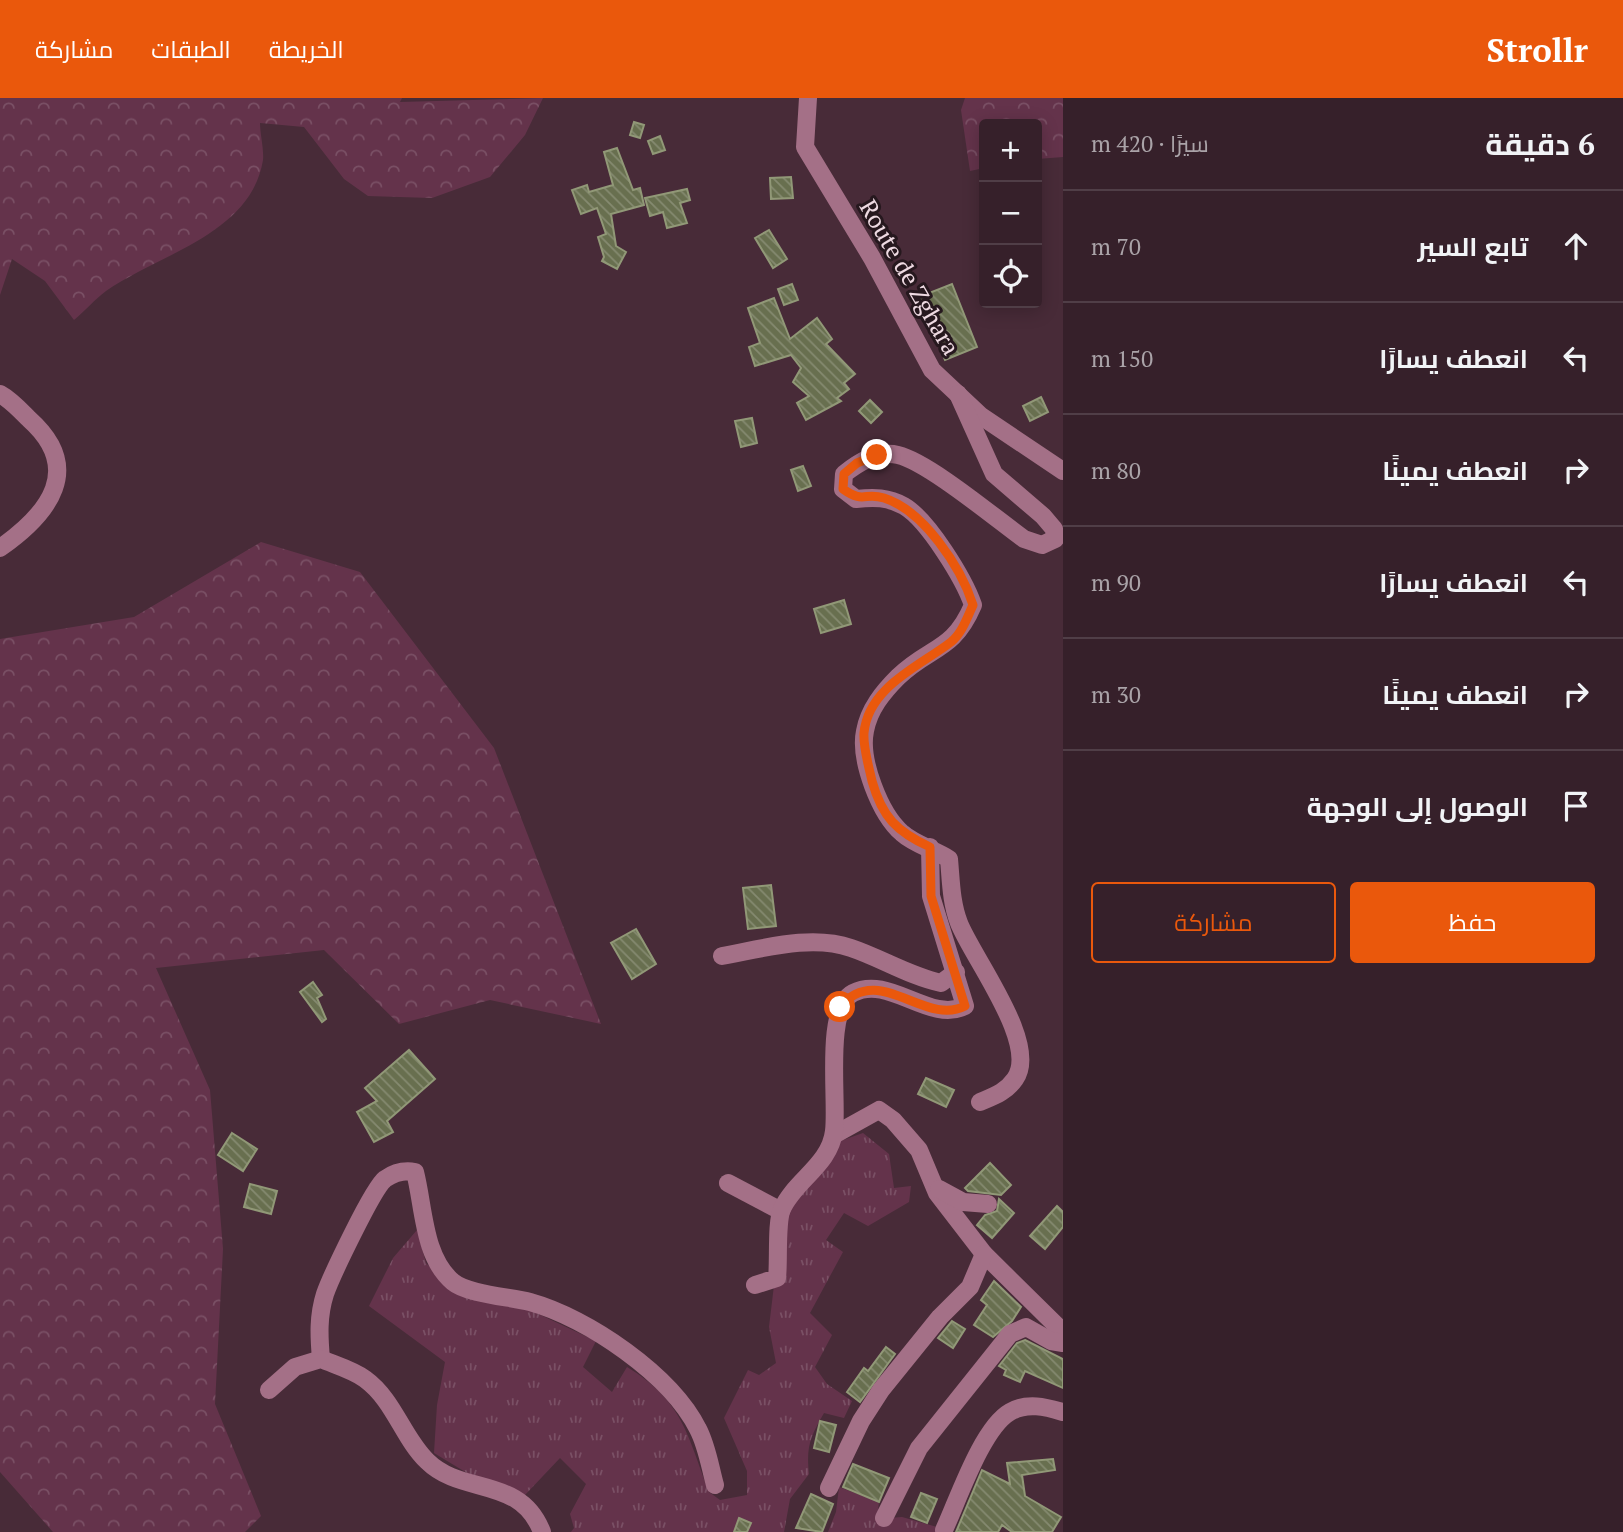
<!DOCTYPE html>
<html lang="ar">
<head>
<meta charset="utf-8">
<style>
	body { margin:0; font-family:"PT Serif",Cairo,serif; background:#3d2832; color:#f1f3f6; direction:rtl }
	.controls { position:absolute; right:21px; top:21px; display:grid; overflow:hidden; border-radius:7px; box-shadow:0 4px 18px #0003 }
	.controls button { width:63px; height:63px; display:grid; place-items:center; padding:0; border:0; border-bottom:2px solid #503e47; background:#36202a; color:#f1f3f6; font:35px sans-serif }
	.stop { position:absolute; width:21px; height:21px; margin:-16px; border:5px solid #ea580c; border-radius:50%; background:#fff }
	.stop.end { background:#ea580c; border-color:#fff; box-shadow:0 2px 7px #0008 }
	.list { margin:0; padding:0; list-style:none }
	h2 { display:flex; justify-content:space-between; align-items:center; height:91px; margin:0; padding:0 28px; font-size:30px }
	h2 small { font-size:23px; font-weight:400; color:#aaa3a8 }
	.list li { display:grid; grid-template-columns:46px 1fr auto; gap:21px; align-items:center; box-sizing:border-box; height:112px; padding:0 28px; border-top:2px solid #503e47 }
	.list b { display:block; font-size:26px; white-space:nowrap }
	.list em { font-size:23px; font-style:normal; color:#aaa3a8 }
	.actions { display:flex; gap:14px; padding:21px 28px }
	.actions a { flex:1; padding:16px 0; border:2px solid #ea580c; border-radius:7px; text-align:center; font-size:24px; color:#ea580c }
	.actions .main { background:#ea580c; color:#fff }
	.icon { flex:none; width:38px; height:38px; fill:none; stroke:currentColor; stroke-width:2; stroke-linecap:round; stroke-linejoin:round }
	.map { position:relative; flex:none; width:1063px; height:1434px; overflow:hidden; direction:ltr }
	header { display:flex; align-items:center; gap:42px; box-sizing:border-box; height:98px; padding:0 35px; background:#ea580c; color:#fff }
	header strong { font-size:33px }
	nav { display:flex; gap:38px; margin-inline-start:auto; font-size:24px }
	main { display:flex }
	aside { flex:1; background:#36202a }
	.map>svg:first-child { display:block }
	.grass { fill:url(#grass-tufts) }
	.forest { fill:url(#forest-crowns) }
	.building { fill:url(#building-back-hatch); stroke:#919877; stroke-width:2 }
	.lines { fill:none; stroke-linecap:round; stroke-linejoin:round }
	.minor { stroke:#a47087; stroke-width:18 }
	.route { stroke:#ea580c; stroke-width:9 }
	.labels { text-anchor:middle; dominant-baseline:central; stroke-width:6; stroke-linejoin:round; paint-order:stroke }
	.street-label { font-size:24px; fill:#eedae2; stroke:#26181e }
</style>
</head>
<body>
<header>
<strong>Strollr</strong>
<nav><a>الخريطة</a><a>الطبقات</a><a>مشاركة</a></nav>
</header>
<main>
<aside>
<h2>6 دقيقة<small>سيرًا · 420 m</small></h2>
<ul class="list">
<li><svg class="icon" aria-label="ahead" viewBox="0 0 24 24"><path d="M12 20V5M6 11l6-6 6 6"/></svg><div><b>تابع السير</b></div><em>70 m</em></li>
<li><svg class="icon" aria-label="left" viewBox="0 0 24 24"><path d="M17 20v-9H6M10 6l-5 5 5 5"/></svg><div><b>انعطف يسارًا</b></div><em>150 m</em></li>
<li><svg class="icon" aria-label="right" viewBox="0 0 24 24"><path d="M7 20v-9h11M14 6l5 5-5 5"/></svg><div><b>انعطف يمينًا</b></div><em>80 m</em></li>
<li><svg class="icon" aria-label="left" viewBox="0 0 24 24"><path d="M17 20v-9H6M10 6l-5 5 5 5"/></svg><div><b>انعطف يسارًا</b></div><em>90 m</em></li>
<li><svg class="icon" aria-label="right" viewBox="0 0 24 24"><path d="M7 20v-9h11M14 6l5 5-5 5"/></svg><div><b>انعطف يمينًا</b></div><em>30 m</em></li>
<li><svg class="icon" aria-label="arrive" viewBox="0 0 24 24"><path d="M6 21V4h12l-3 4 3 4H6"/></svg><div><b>الوصول إلى الوجهة</b></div></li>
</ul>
<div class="actions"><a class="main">حفظ</a><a>مشاركة</a></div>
</aside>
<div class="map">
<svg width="1063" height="1434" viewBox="0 0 1063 1434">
	<defs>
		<pattern id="grass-tufts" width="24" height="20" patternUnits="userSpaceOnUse" patternTransform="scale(1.75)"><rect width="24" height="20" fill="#64334b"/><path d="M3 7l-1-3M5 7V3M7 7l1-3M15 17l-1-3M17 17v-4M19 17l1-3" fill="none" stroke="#7a5065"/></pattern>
		<pattern id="forest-crowns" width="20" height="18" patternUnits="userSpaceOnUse" patternTransform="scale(1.75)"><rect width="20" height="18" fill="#64334b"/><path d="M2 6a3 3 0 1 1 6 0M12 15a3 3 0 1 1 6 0" fill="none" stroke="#7a5065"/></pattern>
		<pattern id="building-back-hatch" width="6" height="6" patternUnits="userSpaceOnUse" patternTransform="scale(1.75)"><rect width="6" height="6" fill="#686f4f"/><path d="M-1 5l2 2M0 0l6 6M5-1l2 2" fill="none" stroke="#858a70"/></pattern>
	</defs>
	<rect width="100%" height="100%" fill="#482b38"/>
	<!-- grass -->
	<g class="grass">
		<path d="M863,1035l26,21 5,34 17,-2 -2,16 -41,24 -24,-13 -18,27 17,12 -33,61 22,22 -17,32 12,17 25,17 -8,17 -20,-5c-14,24 -18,34 -15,61l-19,25 -6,33h-213l3,-4 -4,-14 16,-30 -26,-26 -35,37 -53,-19 -38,-23 3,-48 8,-43 -76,-56 24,-48 24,-28 9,33 30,30 74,17 66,31 -13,26 29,25 15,-25c56,34 60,67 82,125l11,8 27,-5v-24l-23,-53 24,-48 11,5 17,-12 -7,-36 7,-58 1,-65 52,-59z"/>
		<path d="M839,1389l40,15 -2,17 25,-2 35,10 2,5h-111l8,-20z"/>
	</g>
	<!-- forest -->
	<g class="forest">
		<path d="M0,0h402l-2,4 143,-4 -18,37 -35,42 -58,21 -64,-2 -24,-17 -40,-52 -44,-4c0,11 4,26 3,37 -12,74 -104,94 -157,131 -11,8 -21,20 -32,29l-29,-39 -33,-22 -12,36z"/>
		<path d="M965,0h98v59l-26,2v-35h-53v44l-14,3 -9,-61z"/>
		<path d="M261,444l99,30 134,176 107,276 -111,-24 -91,24 -75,-74 -168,18 54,122 13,159 -8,155 46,112 -16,16h-192l-53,-60v-833l134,-22z"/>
	</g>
	<!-- building -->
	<g class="building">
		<path d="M634,24l10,3 -4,13 -10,-3z"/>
		<path d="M660,38l5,14 -12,4 -5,-13z"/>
		<path d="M617,50l16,42 7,-2 4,17 -33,9 5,32 10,6 -9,17 -15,-8 2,-4 -6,-20 8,-3 -9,-26 -16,6 -9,-24 15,-5 2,7 24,-7 -9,-33z"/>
		<path d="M791,79l2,21 -22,1 -1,-21z"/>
		<path d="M687,91l3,11 -10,3 7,20 -20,5 -4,-16 -13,4 -5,-18z"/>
		<path d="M769,132l18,29 -14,9 -18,-30z"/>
		<path d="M792,186l6,16 -14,5 -6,-16z"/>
		<path d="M952,186l25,63 -32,13 -26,-63z"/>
		<path d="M774,200l16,41 27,-21 15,21 -6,5 29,30 -11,9 5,6 -12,9 4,3 -35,19 -9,-17 12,-7 -16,-14 8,-14 -10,-13 -36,11 -6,-19 11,-4 -12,-35z"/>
		<path d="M1041,299l7,15 -18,9 -7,-15z"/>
		<path d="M870,302l12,12 -11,11 -12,-12z"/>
		<path d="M752,320l5,25 -16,4 -6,-26z"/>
		<path d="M803,368l8,20 -13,5 -7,-21z"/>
		<path d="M844,502l7,24 -30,9 -7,-24z"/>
		<path d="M771,787l5,41 -28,3 -5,-41z"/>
		<path d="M636,831l20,35 -24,15 -21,-36z"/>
		<path d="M313,884l9,13 -5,3 9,21 -4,3 -22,-30z"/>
		<path d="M409,952l26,29 -48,42 6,11 -19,10 -17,-30 20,-11 -12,-13z"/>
		<path d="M926,980l28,12 -8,17 -28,-13z"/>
		<path d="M232,1035l25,16 -14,22 -25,-16z"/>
		<path d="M990,1065l21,22 -10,10 -33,-4 -3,-3z"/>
		<path d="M250,1086l27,7 -6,23 -27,-7z"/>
		<path d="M999,1101l15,14 -22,25 -15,-13 8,-10 12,-4z"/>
		<path d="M1057,1108l6,6v15l-18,22 -15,-13z"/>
		<path d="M994,1183l27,26 -9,14 -19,16 -19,-12 13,-20 -6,-5z"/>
		<path d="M952,1223l13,8 -12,19 -15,-10z"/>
		<path d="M1025,1242l38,19v29l-38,-17 -5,11 -16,-7 2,-5 -7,-4 18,-23z"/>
		<path d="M886,1249l9,7 -35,48 -13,-10 17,-24 4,3z"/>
		<path d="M820,1323l16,4 -7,27 -15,-4z"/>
		<path d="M1053,1361l2,11 -33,5 3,21 36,21 -9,15h-40l-10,-7 -4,7h-42l26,-62 28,14 -3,-21z"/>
		<path d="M853,1366l36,14 -10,24 -36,-15z"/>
		<path d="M921,1395l16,6 -10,24 -16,-6z"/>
		<path d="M811,1396l22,10 -11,28 -26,-4z"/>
		<path d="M739,1420l12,5 -4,9h-13z"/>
	</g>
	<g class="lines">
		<!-- minor -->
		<g class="minor">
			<path d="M808,0l-3,49 67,111 60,112 49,46 82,55"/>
			<path d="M0,296c11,6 20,16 29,25 55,49 21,94 -29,129"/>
			<path d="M958,296l36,80 49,42 11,13 1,10 -13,6 -18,-6c-29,-21 -96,-77 -126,-84 -20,-5 -39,7 -54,19l-1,15 13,10c18,-2 32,-2 48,7 24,14 60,73 69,99 -20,47 -43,41 -75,72 -15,15 -29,32 -33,54 -6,29 15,83 37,102 12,11 33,17 47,26 2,22 2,43 10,64 13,34 81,121 56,156 -9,13 -21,17 -35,23"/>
			<path d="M722,858c40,-7 89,-22 129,-8 30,10 58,28 90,35l15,-11"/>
			<path d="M834,1037l45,-25 14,10 26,30 18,43 47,61 79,78"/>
			<path d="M728,1085l53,28"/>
			<path d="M939,1091l24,13 25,2"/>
			<path d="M755,1187l22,-7c2,-16 -1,-56 5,-69 13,-29 48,-44 52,-78 4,-30 -10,-123 19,-138 36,-19 77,31 112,13l-34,-110 -1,-49"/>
			<path d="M321,1261c-2,-23 -3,-43 4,-65 6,-17 48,-106 60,-115 10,-7 19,-9 30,-7 9,35 8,85 38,110 14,12 58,15 77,20 58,16 141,73 168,127 9,17 12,38 17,56"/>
			<path d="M269,1292l26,-23 26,-8c14,6 32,11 44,20 29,21 38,59 62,82 35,35 93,14 115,71"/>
			<path d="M829,1390l32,-67 20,-31 59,-73 30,-30 14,-33"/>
			<path d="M884,1420l35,-70 91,-114 16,-7 25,14 12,2"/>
			<path d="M944,1432c14,-30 38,-102 66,-118 17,-10 36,-5 53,0"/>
		</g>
	</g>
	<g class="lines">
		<!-- route -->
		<path class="route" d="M840,909c39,-46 84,20 125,-1l-34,-110 -1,-49c-33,-15 -48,-30 -58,-66 -3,-14 -9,-33 -8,-48 4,-46 56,-67 87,-91 11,-9 16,-24 22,-37 -12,-38 -50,-95 -89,-107 -20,-6 -20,6 -41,-9l1,-15 13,-11 20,-8"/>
	</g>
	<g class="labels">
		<!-- street labels -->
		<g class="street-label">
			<text transform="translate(910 179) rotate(60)">Route de Zghara</text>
		</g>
	</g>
</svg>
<div class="controls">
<button>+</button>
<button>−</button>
<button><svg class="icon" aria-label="locate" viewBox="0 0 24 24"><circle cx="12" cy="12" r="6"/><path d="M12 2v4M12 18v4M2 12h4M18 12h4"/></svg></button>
</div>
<div class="stop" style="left:840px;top:909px"></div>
<div class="stop end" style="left:877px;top:357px"></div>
</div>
</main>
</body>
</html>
